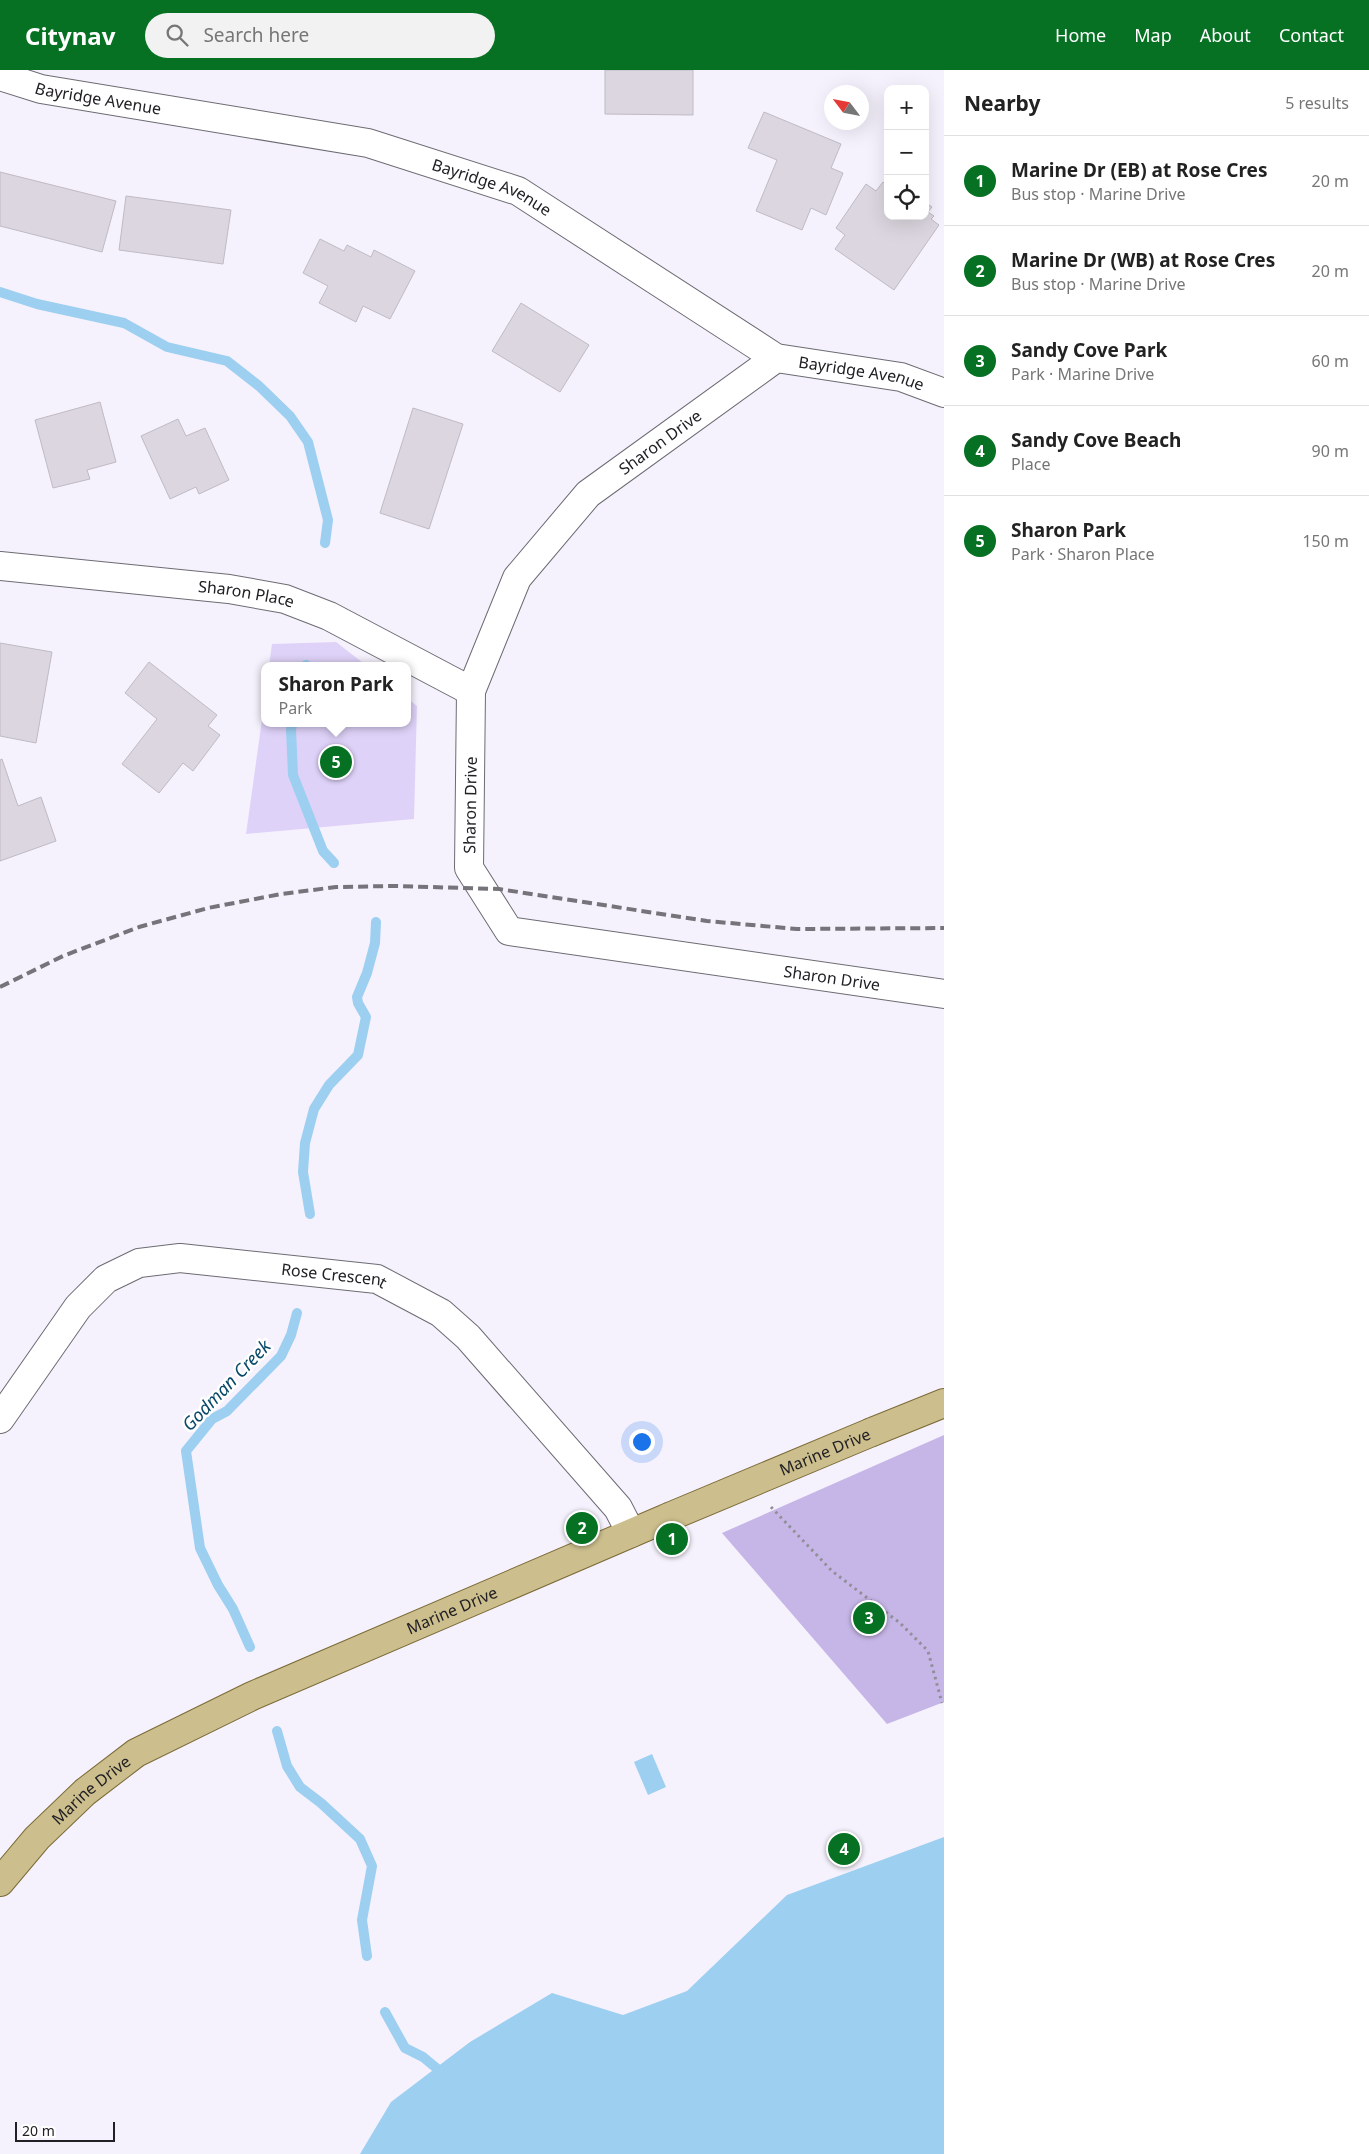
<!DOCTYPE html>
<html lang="en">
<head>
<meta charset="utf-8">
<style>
	body { margin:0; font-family:"Noto Sans",sans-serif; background:#f2f2f2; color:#222 }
	.controls { position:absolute; right:15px; top:15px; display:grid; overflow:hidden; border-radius:10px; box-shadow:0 5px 20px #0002 }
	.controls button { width:45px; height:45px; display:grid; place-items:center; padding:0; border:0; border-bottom:1px solid #e0e0e0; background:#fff; color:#222; font:25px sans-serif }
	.compass { position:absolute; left:824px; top:15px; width:45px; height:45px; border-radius:50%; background:#fff; box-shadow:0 5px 20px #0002; rotate:302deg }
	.scale { position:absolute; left:15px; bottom:12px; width:100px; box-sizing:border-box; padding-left:5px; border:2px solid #222024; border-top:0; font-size:14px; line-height:18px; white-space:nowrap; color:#222024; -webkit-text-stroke:4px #fff; paint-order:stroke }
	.you { position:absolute; left:641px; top:1371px; width:18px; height:18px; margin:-12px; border:4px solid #fff; border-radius:50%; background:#1a73e8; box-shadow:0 0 0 8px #1a73e833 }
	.badge { display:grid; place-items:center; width:32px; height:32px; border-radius:50%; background:#067122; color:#fff; font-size:16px; font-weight:700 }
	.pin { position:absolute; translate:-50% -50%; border:2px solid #fff; box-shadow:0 1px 5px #0006 }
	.popup { position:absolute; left:261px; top:592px; width:150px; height:65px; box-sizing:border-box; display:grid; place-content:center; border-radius:10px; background:#fff; filter:drop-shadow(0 1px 4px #0005); font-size:16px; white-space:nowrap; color:#767676 }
	.popup b { font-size:19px; color:#222 }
	.popup::after { content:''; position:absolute; left:50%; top:100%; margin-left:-10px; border:10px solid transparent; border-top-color:#fff }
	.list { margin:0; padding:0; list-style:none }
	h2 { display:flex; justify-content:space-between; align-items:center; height:65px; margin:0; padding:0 20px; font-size:21px }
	h2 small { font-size:16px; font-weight:400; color:#767676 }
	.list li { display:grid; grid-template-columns:32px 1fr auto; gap:15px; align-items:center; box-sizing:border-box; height:90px; padding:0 20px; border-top:1px solid #e0e0e0 }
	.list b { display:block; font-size:19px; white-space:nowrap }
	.list p { margin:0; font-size:16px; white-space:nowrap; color:#767676 }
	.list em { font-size:16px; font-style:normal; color:#767676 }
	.icon { flex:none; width:28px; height:28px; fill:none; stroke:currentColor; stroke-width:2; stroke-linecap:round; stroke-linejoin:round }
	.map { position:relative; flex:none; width:944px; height:2084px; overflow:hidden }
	header { display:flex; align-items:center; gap:30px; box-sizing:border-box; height:70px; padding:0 25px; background:#067122; color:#fff }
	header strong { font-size:24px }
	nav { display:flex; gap:28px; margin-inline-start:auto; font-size:18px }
	.search { width:350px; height:45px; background:#f2f2f2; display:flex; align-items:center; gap:12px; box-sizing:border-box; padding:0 18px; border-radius:28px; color:#767676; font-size:19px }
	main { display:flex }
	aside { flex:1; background:#fff }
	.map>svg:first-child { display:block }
	.green { fill:#dfd2f9 }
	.forest { fill:#c6b6e7 }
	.water { fill:#9dcff1 }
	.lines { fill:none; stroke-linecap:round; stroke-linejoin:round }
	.stream { stroke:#9dcff1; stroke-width:10 }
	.building { fill:#dbd6df; stroke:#bfbac3 }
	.minor-casing { stroke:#6d6b73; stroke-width:30 }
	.major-casing { stroke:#7a6b37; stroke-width:30 }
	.path { stroke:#918e96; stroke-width:3; stroke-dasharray:2.5 4; stroke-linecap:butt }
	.minor { stroke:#fff; stroke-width:28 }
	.major { stroke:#ccbf8d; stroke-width:28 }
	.rail { stroke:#76737a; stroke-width:4; stroke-dasharray:10 5; stroke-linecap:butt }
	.major-bridge-casing { stroke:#7a6b37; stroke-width:30; stroke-linecap:butt }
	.major-bridge { stroke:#ccbf8d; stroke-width:28 }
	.labels { text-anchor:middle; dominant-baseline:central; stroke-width:5; stroke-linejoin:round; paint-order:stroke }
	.street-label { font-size:16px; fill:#222024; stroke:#fff }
	.water-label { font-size:18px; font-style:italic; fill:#084868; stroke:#fff }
</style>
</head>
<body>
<header>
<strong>Citynav</strong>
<div class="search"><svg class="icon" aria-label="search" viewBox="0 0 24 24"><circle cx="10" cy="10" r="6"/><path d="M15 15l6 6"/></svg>Search here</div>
<nav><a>Home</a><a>Map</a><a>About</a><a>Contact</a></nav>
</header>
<main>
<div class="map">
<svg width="944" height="2084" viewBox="0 0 944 2084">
	<rect width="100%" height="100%" fill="#f6f2fd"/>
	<!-- green -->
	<g class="green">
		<path d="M336,572l31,24h-98l3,-22z"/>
		<path d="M265,628v25h142v-25l10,8 -3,113 -168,15z"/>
	</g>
	<!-- forest -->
	<path class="forest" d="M944,1365v267l-57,22 -165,-191z"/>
	<!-- water -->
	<g class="water">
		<path d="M652,1684l14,33 -18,8 -14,-33z"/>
		<path d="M944,1767v317h-584l31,-52 79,-60 82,-49 71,22 64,-24 100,-96z"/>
	</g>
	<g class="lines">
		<!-- stream -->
		<g class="stream">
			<path d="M0,222l37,12 87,19 43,24 60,14 32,25 31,30 18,26 20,78 -3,23"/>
			<path d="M306,596v-1"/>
			<path d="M293,653l-2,6 2,46 30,76 11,12"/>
			<path d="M310,1144l-7,-42 2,-29 9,-34 15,-24 29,-30 8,-38 -8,-14 -1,-6 10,-24 8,-30 1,-21"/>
			<path d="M250,1577l-17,-38 -15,-24 -18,-37 -14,-97 26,-32 15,-8 54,-55 10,-21 6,-22"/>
			<path d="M277,1661l10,35 13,21 21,16 39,36 12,27 -10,54 5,36"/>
			<path d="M385,1942l20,36 18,9 23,19"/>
		</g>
	</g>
	<!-- building -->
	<g class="building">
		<path d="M605,0h88v45l-88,-1z"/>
		<path d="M764,42l77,32 -10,24 12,5 -17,42 -15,-7 -9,22 -46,-19 21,-51 -29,-12z"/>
		<path d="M0,102l116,29 -14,51 -102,-26z"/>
		<path d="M883,112l5,3v31h37v-19l4,2 -3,4 6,4 -4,5 6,4 -3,3 8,6 -45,65 -59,-41 10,-14 -9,-7 30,-44 10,7z"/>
		<path d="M126,126l105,14 -8,54 -104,-14z"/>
		<path d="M320,169l24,12 3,-6 24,12 3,-7 41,21 -25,48 -27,-13 -7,16 -37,-19 9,-17 -25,-13z"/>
		<path d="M521,233l68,42 -29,47 -68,-41z"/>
		<path d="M100,332l16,60 -29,8 3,9 -37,9 -18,-68z"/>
		<path d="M413,338l50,16 -34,105 -49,-16z"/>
		<path d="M178,349l8,17 19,-8 24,52 -30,14 -3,-7 -26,12 -29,-63z"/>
		<path d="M0,573l52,9 -16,91 -36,-7z"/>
		<path d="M149,592l68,53 -9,11 12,9 -27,36 -10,-8 -24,30 -37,-29 35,-45 -32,-26z"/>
		<path d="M2,689l16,47 23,-9 15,44 -56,20v-101z"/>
	</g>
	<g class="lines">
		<!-- minor casing -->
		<g class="minor-casing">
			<g id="minor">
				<path id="s1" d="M0,6l41,13 327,54 150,48 258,167 125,19 43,16"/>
				<path id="s2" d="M776,288l-188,136 -71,84 -46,113 -2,177 40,63 435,63"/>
				<path id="s3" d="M0,496l229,23 56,10 44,17 142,75"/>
				<path id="s4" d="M0,1349l78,-112 28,-28 33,-16 41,-5 197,21 64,34 27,24 150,171 13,25"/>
			</g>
		</g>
		<!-- major casing -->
		<g class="major-casing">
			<g id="major">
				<path d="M872,1362l72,-29"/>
				<path id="s5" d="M0,1812l37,-44 48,-46 51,-39 116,-57 417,-179"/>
			</g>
		</g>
		<!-- path -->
		<path class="path" d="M771,1437l61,64 68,52 28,28 14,52"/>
		<!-- minor -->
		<use href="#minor" class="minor"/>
		<!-- major -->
		<use href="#major" class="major"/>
		<!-- rail -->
		<path class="rail" d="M0,917l63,-31 76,-29 69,-19 73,-14 55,-7 59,-1 104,3 208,32 90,8 147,-1"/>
		<!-- major-bridge casing -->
		<g class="major-bridge-casing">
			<g id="major-bridge">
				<path id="s6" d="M669,1447l203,-85"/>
			</g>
		</g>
		<!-- major-bridge -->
		<use href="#major-bridge" class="major-bridge"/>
	</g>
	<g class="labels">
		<!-- street labels -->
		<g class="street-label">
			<text stroke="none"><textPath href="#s1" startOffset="101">Bayridge Avenue</textPath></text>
			<text stroke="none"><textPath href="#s1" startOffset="506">Bayridge Avenue</textPath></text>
			<text stroke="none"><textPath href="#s1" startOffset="926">Bayridge Avenue</textPath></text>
			<text transform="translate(660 372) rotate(-36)">Sharon Drive</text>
			<text stroke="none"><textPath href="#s3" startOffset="248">Sharon Place</textPath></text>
			<text transform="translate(470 735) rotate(-89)">Sharon Drive</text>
			<text stroke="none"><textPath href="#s2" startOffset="1042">Sharon Drive</textPath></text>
			<text stroke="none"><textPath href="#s4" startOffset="409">Rose Crescent</textPath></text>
			<text stroke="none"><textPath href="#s6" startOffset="169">Marine Drive</textPath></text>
			<text stroke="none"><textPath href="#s5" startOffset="535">Marine Drive</textPath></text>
			<text stroke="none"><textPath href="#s5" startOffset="130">Marine Drive</textPath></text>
		</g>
		<!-- water labels -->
		<g class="water-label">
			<text transform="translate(226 1315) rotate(-46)">Godman Creek</text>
		</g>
	</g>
</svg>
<div class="controls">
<button>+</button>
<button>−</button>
<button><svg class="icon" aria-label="locate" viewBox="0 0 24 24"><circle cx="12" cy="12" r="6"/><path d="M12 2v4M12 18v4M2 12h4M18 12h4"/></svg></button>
</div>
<svg class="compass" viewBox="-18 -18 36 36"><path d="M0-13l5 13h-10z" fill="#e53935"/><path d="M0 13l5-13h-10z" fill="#767676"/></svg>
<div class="scale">20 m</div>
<div class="you"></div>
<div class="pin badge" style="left:672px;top:1469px">1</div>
<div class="pin badge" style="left:582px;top:1458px">2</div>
<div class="pin badge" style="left:869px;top:1548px">3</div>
<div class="pin badge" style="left:844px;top:1779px">4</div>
<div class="pin badge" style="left:336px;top:692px">5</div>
<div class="popup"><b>Sharon Park</b>Park</div>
</div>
<aside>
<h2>Nearby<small>5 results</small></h2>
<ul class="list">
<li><span class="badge">1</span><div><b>Marine Dr (EB) at Rose Cres</b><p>Bus stop · Marine Drive</p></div><em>20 m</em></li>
<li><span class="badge">2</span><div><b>Marine Dr (WB) at Rose Cres</b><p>Bus stop · Marine Drive</p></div><em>20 m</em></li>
<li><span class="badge">3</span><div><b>Sandy Cove Park</b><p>Park · Marine Drive</p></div><em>60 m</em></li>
<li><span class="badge">4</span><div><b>Sandy Cove Beach</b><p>Place</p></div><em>90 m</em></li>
<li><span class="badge">5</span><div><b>Sharon Park</b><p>Park · Sharon Place</p></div><em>150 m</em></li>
</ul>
</aside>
</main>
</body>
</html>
